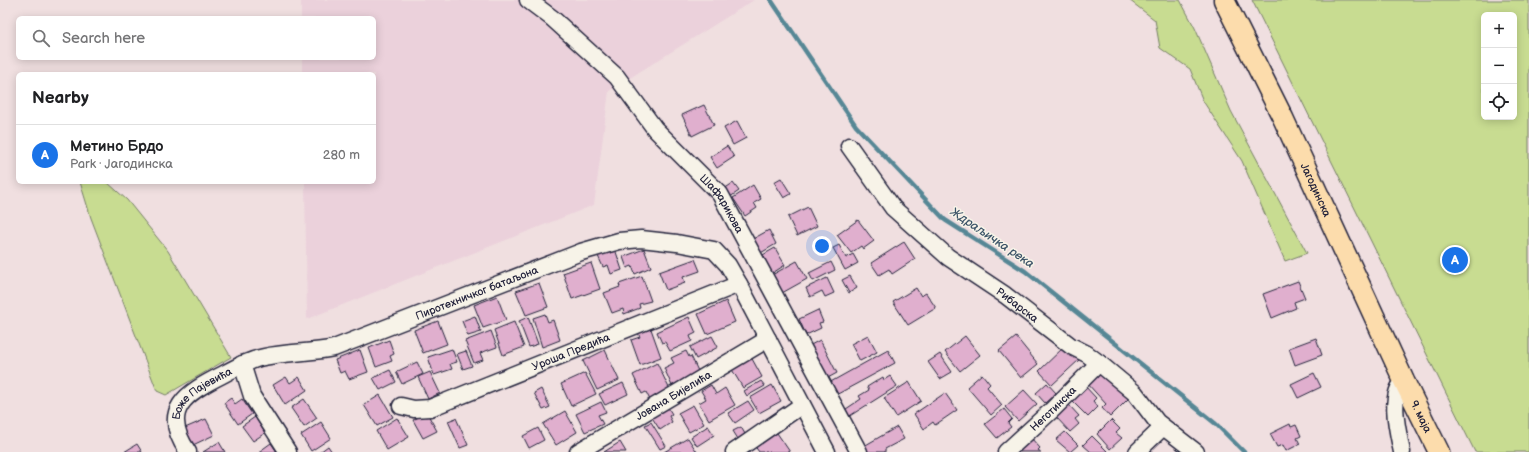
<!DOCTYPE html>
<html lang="en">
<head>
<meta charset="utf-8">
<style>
	body { margin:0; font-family:"Balsamiq Sans",sans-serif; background:#f2f2f2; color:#202124 }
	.controls { position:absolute; right:12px; top:12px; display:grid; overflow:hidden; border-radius:6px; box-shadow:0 2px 10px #0003 }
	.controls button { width:36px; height:36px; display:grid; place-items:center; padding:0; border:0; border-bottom:1px solid #e0e0e0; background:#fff; color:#202124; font:20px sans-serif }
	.you { position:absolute; left:822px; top:246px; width:14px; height:14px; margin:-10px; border:3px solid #fff; border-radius:50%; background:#1a73e8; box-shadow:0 0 0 6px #1a73e833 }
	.badge { display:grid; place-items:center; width:26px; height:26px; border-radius:50%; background:#1a73e8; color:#fff; font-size:13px; font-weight:700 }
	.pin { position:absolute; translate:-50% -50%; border:2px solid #fff; box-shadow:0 1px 4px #0006 }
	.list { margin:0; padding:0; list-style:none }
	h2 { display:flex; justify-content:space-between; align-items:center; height:52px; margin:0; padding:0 16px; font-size:17px }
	h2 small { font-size:13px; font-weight:400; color:#757577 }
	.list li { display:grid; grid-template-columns:26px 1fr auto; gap:12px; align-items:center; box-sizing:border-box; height:60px; padding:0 16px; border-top:1px solid #e0e0e0 }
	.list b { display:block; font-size:15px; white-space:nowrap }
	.list p { margin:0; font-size:13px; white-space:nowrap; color:#757577 }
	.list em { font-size:13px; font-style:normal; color:#757577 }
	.icon { flex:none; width:22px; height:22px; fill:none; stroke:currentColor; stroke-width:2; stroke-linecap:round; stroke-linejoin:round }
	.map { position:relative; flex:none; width:1529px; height:452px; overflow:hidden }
	.search { position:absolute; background:#fff; box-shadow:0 2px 10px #0003; left:16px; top:16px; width:360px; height:44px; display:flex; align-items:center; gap:10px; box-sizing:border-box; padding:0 14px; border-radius:6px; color:#757577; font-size:15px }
	.panel { position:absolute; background:#fff; box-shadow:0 2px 10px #0003; left:16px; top:72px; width:360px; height:112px; border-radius:6px }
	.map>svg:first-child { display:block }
	.built { fill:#ebd1db }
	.green { fill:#c8dc91; stroke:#757f66; fill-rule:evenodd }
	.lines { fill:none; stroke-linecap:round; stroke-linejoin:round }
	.stream { stroke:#568795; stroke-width:4.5 }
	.building { fill:#e0afce; stroke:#22223b }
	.minor-casing { stroke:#22223b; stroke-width:19 }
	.major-casing { stroke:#22223b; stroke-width:23 }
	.minor { stroke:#f7f3e8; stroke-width:16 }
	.major { stroke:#fcdcac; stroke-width:20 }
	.labels { text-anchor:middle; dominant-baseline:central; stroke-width:3; stroke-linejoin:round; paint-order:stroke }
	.street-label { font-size:11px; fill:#22223b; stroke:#f7f3e8 }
	.water-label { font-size:12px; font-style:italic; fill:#3c5468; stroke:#f7f3e8 }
</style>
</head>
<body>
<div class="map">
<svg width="1529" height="452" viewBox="0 0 1529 452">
	<rect width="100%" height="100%" fill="#f0dfe0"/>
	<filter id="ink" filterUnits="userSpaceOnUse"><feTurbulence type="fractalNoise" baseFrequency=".025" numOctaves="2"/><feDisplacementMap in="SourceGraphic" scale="8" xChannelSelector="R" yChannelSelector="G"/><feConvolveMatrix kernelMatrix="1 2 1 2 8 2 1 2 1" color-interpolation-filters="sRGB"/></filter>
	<g filter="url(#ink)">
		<!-- built -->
		<path class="built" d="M301,0h453l-145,91 -15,114 -287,114 -2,-137h69v-108h-72v-16h72v-40h-73z"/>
		<!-- green -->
		<g class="green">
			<path d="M1129,0h51l15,28 36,83 76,142 -22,8 -43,-100 -39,-60 -13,-32 -30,-21 -5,-28z"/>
			<path d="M1252,0h277v452h-54zM1484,15h30v102h-30z"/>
			<path d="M80,182h27l20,18 41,51 63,106 -65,38 -9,-4 -66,-173z"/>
		</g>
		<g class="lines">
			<!-- stream -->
			<path class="stream" d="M771,0l85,126 89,94 80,51 191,153 28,28"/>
		</g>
		<!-- building -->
		<g class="building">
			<path d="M704,105l10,20 -22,11 -10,-21z"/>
			<path d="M737,121l9,17 -13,7 -9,-17z"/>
			<path d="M727,146l7,11 -17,11 -7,-11z"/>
			<path d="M781,178l10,16 -7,4 -10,-16z"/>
			<path d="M733,183l6,8 -9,6 -6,-8z"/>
			<path d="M753,185l8,14 -7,4 3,5 -12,8 -12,-18z"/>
			<path d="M808,207l9,19 -20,10 -9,-19z"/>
			<path d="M858,220l16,21 -11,8 -2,-3 -10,7 -14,-18z"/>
			<path d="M769,230l7,14 -17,10 -8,-14z"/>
			<path d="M904,242l11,17 -23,15 -3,-5 -10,6 -8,-12z"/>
			<path d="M839,245l7,13 7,-4 5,9 -13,7 -12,-22z"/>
			<path d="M775,248l10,17 -14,9 -10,-18z"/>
			<path d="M615,249l7,21 -11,4 -3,-9 -5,2 -5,-11z"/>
			<path d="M644,249l7,18 -16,7 -3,-8 -5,2 -4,-11z"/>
			<path d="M695,259l5,12 -17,6 2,6 -19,7 -7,-18z"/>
			<path d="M797,261l10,18 -25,14 -10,-18z"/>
			<path d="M831,262l4,8 -22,11 -4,-8z"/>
			<path d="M591,263l9,26 -28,10 -9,-26z"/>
			<path d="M642,276l9,25 -12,3 1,4 -16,6 -1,-5 -11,4 -8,-20 16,-6 -1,-3z"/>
			<path d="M850,276l7,12 -8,5 -7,-13z"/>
			<path d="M827,278l7,15 -9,4 -3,-6 -12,6 -4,-9z"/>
			<path d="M1298,281l7,17 -11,4 2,6 -24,10 -9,-24z"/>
			<path d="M539,283l9,24 -22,8 -10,-24z"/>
			<path d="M916,288l5,8 5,-3 10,15 -28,17 -15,-23z"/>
			<path d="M497,296l9,24 -23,8 -9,-23z"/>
			<path d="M726,301l9,21 -28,12 -9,-20z"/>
			<path d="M818,310l5,12 -4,1 2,5 -15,7 -7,-16z"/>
			<path d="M545,314l3,8 5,-2 7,20 -18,7 -9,-29z"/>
			<path d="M475,316l6,16 -13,4 -6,-15z"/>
			<path d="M528,317l10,27 -9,3 -10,-26z"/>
			<path d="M689,317l7,16 -6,3 2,5 -22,10 -5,-9 -3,1 -5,-11z"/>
			<path d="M438,321l9,23 -24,9 -9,-23z"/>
			<path d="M514,322l10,25 -21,8 -9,-25z"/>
			<path d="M651,329l10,28 -21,8 -9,-25 9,-3 -2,-4z"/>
			<path d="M491,331l6,16 -17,6 3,7 -9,3 -9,-22z"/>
			<path d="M868,335l9,17 -17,9 -9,-17z"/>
			<path d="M712,336l6,11 -22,12 -6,-12z"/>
			<path d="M965,336l15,19 -20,16 -15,-19z"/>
			<path d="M1016,337l22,27 -17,14 -22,-27z"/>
			<path d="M1316,338l6,17 -27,10 -6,-17z"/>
			<path d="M389,340l5,14 -4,2 2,5 -16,6 -7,-19z"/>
			<path d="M820,340l17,33 -13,7 -17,-33z"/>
			<path d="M1066,345l14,14 -28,26 -13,-14z"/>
			<path d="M452,349l5,13 -7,2 2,5 -18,6 -6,-18z"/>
			<path d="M360,350l8,22 -19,7 -4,-8 -5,2 -5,-13z"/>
			<path d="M605,350l14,30 -22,10 -14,-29z"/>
			<path d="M888,350l7,13 -61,33 -7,-12z"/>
			<path d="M466,351l6,15 -9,3 -6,-15z"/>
			<path d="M686,351l3,6 2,-1 7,15 -26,15 -8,-18 10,-5 -3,-5z"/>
			<path d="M940,354l12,18 -12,7 -12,-17z"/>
			<path d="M751,357l11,20 -19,11 -12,-20z"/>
			<path d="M417,362l6,12 -21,10 -6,-12z"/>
			<path d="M657,363l13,27 -20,10 -4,-8 -4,2 -9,-19z"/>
			<path d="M1101,369l28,29 -19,19 -8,-9 4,-4 -20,-22z"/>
			<path d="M390,370l6,12 -16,8 -7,-12z"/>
			<path d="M430,372l10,21 -12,6 -10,-22z"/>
			<path d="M585,373l11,21 -25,12 -10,-22z"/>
			<path d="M1314,373l7,14 -23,11 -7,-14z"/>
			<path d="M982,374l8,10 -3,3 15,18 -11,10 -24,-28z"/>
			<path d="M890,376l7,10 -49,31 -5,-6 18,-12 -2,-3 10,-6 -2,-3 16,-10 1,3z"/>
			<path d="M286,377l4,6 9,-6 8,13 -22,15 -12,-20z"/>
			<path d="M761,381l4,5 -18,10 -3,-5z"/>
			<path d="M909,382l12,19 -25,16 -12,-19z"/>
			<path d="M623,383l5,11 -23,11 -6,-11z"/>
			<path d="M1047,383l9,10 -11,10 -9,-10z"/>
			<path d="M711,385l5,9 9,-6 10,17 -26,15 -10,-17 7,-4 -5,-8z"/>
			<path d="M772,385l9,16 -22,12 -9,-15z"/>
			<path d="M1084,385l12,13 -3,3 5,6 -10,10 -18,-18z"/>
			<path d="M541,389l9,18 -7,3 -9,-17z"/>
			<path d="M1024,390l13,14 -19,17 -13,-14z"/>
			<path d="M945,393l12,17 -22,15 -2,-3 -9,7 -10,-15z"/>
			<path d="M380,395l13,22 -16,9 -13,-21z"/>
			<path d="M231,398l4,6 7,-5 10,15 -14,10 -14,-21z"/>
			<path d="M304,399l13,19 -13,9 -13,-19z"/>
			<path d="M748,401l6,9 -19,13 -7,-10z"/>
			<path d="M601,402l5,10 -8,3 5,9 -18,8 -9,-18z"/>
			<path d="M693,405l11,19 -15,8 -11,-19z"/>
			<path d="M1069,405l10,11 -4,3 4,5 -9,8 -14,-15z"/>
			<path d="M667,406l5,8 -3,2 3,6 -12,8 -9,-14z"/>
			<path d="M1004,409l8,10 -4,4 3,4 -14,11 -12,-14z"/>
			<path d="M565,411l12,21 -21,13 -13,-21z"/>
			<path d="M427,413l10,18 -14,7 -10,-18z"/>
			<path d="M255,417l10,16 -12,8 -11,-15z"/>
			<path d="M397,418l12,19 -22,13 -11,-19z"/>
			<path d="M456,418l12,27 -8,3 -12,-27z"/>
			<path d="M206,419l8,16 -21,10 -8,-17z"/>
			<path d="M1111,420l9,9 -4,4 6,5 -12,11 -13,-15z"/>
			<path d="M321,422l10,16 -20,13 -10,-16z"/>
			<path d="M651,422l15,24 -6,3 -15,-24z"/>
			<path d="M1290,424l1,3 5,-2 5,11 -4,2 3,6 -14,7 -3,-6 -6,2 -7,-13z"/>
			<path d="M708,426l6,9 -17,11 -6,-9z"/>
			<path d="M741,427l4,7 -7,5 -5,-8z"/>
			<path d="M897,427l7,12 -19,10v3h-18l-3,-6z"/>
			<path d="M538,428l6,12 -15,8 -6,-12z"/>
			<path d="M775,430l15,22h-31l-5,-7z"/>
			<path d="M1065,432l13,13 -8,7 -14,-12z"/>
			<path d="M1092,436l16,16h-17l-8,-7z"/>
			<path d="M688,438l9,14h-33z"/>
			<path d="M1031,438l9,10 -2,2 3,2h-21l-1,-2z"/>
			<path d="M219,442l6,10h-22z"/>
			<path d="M620,442l6,10h-22z"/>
			<path d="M271,443l6,9h-17v-1z"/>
			<path d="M137,444l5,8h-18z"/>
			<path d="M328,446l4,6h-12z"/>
		</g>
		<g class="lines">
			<!-- minor casing -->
			<g class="minor-casing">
				<g id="minor">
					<path id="s1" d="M528,0l24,18 65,59 38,52 65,65 139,258"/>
					<path id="s2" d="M849,146l44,62 55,49 57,38 66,51 16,8 12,9 36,30 22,29 39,30"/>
					<path d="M242,364l10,32 36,56"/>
					<path id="s3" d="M401,406l13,3 16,-1 309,-124"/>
					<path id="s4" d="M188,452c-29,-42 -2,-59 34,-77 13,-7 27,-15 42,-18 23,-5 47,-4 70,-9l247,-96 38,-11 22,-2 36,4 37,7 14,15 11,19 88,168"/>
					<path id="s5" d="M578,452l190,-113"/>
					<path d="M734,452l68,-47"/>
					<path id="s6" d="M1006,452l47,-43 46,-46"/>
					<path d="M1137,452l26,-25"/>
					<path d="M1402,452c-4,-20 -14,-56 2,-71"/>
				</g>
			</g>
			<!-- major casing -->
			<g class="major-casing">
				<g id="major">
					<path id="s7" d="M1224,0l59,118 121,263 35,71"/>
				</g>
			</g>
			<!-- minor -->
			<use href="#minor" class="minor"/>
			<!-- major -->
			<use href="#major" class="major"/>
		</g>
	</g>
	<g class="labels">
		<!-- street labels -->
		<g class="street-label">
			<text stroke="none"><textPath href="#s7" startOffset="211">Јагодинска</textPath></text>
			<text stroke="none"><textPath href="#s1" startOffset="283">Шафарикова</textPath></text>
			<text stroke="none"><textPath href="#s4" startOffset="372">Пиротехничког батаљона</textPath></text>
			<text stroke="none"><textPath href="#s2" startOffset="234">Рибарска</textPath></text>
			<text stroke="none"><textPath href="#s3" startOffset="181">Уроша Предића</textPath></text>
			<text stroke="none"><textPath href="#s5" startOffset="111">Јована Бијелића</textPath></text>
			<text stroke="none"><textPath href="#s4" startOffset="74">Боже Пајевића</textPath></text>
			<text stroke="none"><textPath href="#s6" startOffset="64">Неготинска</textPath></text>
			<text stroke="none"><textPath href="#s7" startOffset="461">9. маја</textPath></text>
		</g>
		<!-- water labels -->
		<g class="water-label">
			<text transform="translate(992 238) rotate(34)">Ждраљичка река</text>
		</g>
	</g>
</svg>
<div class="controls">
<button>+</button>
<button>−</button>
<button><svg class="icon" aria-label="locate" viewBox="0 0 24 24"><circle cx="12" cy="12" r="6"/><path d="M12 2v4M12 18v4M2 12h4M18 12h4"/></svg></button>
</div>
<div class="you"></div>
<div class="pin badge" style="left:1455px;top:260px">A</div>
<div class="search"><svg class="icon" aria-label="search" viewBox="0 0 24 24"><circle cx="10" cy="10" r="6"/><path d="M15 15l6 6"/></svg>Search here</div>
<section class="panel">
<h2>Nearby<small></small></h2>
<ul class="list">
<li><span class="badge">A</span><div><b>Метино Брдо</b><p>Park · Јагодинска</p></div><em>280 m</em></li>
</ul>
</section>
</div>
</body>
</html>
